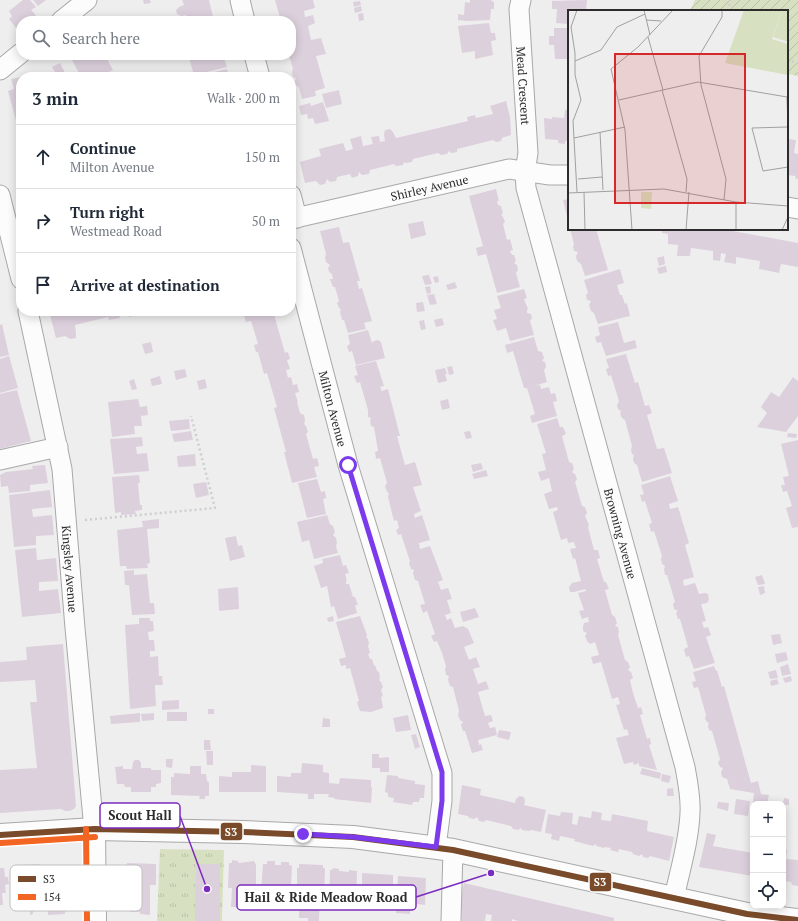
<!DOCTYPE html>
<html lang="en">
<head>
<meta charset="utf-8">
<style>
	body { margin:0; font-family:"PT Serif",serif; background:#f2f2f3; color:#1f2937 }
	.controls { position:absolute; right:12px; bottom:12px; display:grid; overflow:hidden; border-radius:8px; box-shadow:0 2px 10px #0003 }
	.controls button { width:36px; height:36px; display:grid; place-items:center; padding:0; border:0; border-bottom:1px solid #e0e1e3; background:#fff; color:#1f2937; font:20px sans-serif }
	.stop { position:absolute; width:12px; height:12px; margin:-9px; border:3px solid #7c3aed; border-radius:50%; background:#fff }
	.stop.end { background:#7c3aed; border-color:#fff; box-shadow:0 1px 4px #0008 }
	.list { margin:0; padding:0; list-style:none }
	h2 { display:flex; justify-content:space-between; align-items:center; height:52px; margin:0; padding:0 16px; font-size:17px }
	h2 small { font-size:13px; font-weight:400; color:#747a83 }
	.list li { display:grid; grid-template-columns:26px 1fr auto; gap:12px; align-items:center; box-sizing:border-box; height:64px; padding:0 16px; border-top:1px solid #e0e1e3 }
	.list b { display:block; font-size:15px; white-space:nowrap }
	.list p { margin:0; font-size:13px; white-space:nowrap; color:#747a83 }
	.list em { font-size:13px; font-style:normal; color:#747a83 }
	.icon { flex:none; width:22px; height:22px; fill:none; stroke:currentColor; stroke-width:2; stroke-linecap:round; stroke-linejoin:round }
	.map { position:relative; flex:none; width:798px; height:921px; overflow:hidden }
	.search { position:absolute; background:#fff; box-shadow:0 2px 10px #0003; left:16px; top:16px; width:280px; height:44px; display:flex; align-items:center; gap:10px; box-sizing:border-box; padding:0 14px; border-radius:16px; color:#747a83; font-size:15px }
	.panel { position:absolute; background:#fff; box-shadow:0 2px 10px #0003; left:16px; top:72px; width:280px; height:244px; border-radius:16px }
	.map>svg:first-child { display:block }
	.grass { fill:url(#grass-tufts) }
	.garden { fill:url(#garden-furrows) }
	.building { fill:#dcd0dc }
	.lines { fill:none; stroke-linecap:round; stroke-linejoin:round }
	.minor-casing { stroke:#a8a8a8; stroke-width:21 }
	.tertiary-casing { stroke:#a8a8a8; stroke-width:24 }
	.path { stroke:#cecece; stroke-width:2.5; stroke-dasharray:2 3; stroke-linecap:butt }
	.minor { stroke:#fdfcfd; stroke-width:19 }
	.tertiary { stroke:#fdfcfd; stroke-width:22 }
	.bus-1-casing { stroke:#fff; stroke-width:9 }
	.bus-2-casing { stroke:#fff; stroke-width:9 }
	.bus-1 { stroke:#7a4b2a; stroke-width:6 }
	.bus-2 { stroke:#f26522; stroke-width:6 }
	.route { stroke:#7c3aed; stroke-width:5 }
	.labels { text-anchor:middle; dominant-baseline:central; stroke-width:3; stroke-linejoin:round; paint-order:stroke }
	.street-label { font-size:12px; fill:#2d2c2d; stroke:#fff }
	.inset-road { fill:none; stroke:#a1a0a1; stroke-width:1 }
	.view { fill:#d62828; fill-opacity:0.15; stroke:#d62828; stroke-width:2 }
	.inset-edge { fill:none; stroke:#2d2c2d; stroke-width:2 }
	.key { fill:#fff; stroke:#c0c0c0; stroke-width:1 }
	.key-label { font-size:11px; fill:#2d2c2d }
	.leader { fill:none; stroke:#7b2cbf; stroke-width:1.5 }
	.callout-dot { fill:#7b2cbf; stroke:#fff; stroke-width:1.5 }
	.callout { fill:#fff; stroke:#7b2cbf; stroke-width:1.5 }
	.callout-label { font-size:13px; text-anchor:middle; font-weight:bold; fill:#2d2c2d }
	.line-badge { stroke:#fff; stroke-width:1.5 }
	.badge-label { font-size:11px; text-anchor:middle; font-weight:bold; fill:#fff }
</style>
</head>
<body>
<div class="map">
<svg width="798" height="921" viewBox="0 0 798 921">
	<defs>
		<pattern id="grass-tufts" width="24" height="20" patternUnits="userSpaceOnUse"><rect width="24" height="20" fill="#d7e1c1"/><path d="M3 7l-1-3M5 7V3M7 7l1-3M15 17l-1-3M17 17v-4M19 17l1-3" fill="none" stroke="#b9c1a6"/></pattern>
		<pattern id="garden-furrows" width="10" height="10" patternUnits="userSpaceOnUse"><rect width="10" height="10" fill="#d7e1c1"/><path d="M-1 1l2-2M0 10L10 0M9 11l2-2" fill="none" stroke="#b9c1a6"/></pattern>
	</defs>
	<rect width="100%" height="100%" fill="#efeeef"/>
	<!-- grass -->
	<path class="grass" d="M160,849l64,1 -2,71h-65z"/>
	<!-- garden -->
	<path class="garden" d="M695,0h103v76l-11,-2v-63h-97z"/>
	<!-- building -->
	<g class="building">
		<path d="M23,0h7l6,7 -5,3 5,5 -8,6h-7v5l-4,3 -8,-10 3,-3 -3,-5z"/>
		<path d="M33,0h13l-8,6z"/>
		<path d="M143,0h7l1,3 -7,1z"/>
		<path d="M182,0h27l5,21h-26l-2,-6 -5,1 -4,-2 -1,-4 3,-3 5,-2z"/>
		<path d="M275,0h38l2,8 -11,3 1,6 8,-2 2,8 -7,3 3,14 10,-2 5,16 -10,2 9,32 -10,3 1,5 -14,3 -3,-12 -4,-2v-4l1,-3 -3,-1 -1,-5 1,-3 -4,-14h2v-34h-10z"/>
		<path d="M470,0h22l-1,1 3,1v7h-3l-1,11 -23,1 -9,-1v-6l6,1 1,-13 5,1z"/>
		<path d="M587,0l-1,11h-17v13l-13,-1 1,-14h-5v-8z"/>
		<path d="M360,1l1,4 -7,2 -1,-5z"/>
		<path d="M361,6l1,5 -7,2 -1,-5z"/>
		<path d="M363,13l1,7 -5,1 -1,-7z"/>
		<path d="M136,16l1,2 10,-1v4h-31z"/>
		<path d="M489,23l2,10h4l1,7 -5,1 2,14 -18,4v-8l-13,2 -4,-27z"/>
		<path d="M554,28h15v31h-14l-1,-14h-5v-9h5z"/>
		<path d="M76,55h36l1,1 -6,3 6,11 -15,7 -3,-3 -7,3h-7l-10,-19z"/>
		<path d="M197,55h26l4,12 -33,8 -5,-17z"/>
		<path d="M60,63l7,14h-9l-6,-10z"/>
		<path d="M227,69l2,8h-26l-1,-2z"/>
		<path d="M21,77v62l-13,-48 6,-2 -3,-10z"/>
		<path d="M339,90l3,14 -16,4 -4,-14z"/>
		<path d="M506,101l4,16 1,18 -9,3 -1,3 -5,1 -3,-2 -36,9v3l-6,1 -2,-2 -2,3 -6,1 -3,-2 -25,6 -1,3 -6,1 -2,-1 -1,3 -7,1 -2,-2 -24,6 -1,4 -7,1 -3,-3 -1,4 -6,2 -2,-4 -13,3 -1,4 -6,1 -3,-3 -2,5 -5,1 -4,-4 -11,2 -5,-21 21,-6 -2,-7 24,-6 3,8 7,-2 -3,-10 11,-3 2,10 10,-2 -2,-7 8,-1 1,6 5,-1 -1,-7 1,-4 5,-1 3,3 3,6 72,-17 -1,-4 8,-2 1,3 17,-4 -3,-8z"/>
		<path d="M323,102l6,19 -14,3 -2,-6 -5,1 -1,-5 -6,1 -2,-9 11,-3 1,3z"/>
		<path d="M569,109v32h-4v3l-7,-1v-3l-13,-1 -1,-21 8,1v-2l12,1 1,-8z"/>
		<path d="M788,139l8,1 -2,13 4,1v25h-2l-1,-3 -8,-1v-28z"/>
		<path d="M496,189l3,12h-2l1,4 3,1 2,7 -2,2 2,2 2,5 -2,2 4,16 3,-1 3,11 -3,1 2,4h2l2,6 -2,2 3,2 1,5 -2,3 4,14 -23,6 -11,-39 -8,2 -2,-8 7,-2 -14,-50z"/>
		<path d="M569,199v25l-6,-24z"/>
		<path d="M423,221l3,14 -15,4 -3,-15z"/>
		<path d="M339,227l4,16 6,-1 11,39h-3l2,8 3,-1 10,33 -8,2 2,6 -18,4 -4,-13h-2l-2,-8 1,-3 -2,-1 -2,-5 2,-2 -4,-14h-2l-3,-8h3l-1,-5 -3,-2 -1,-4 2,-3 -4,-3 -1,-5 1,-3 -6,-23z"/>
		<path d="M570,229h26l12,41 -23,6 -4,-12 -4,-3 -1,-5 2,-4 -4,-1 -1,-4 1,-3z"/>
		<path d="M662,229h60l76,14v24l-17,-3 -2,9 -20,-4 1,-8 -24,-4v7l-12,-2 2,-8 -5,-1 -1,8 -7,-1v-9l-22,-3 -1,8h-13l1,-11 -10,-1v-10l-6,-1z"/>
		<path d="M664,256l1,8 -6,2 -2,-8z"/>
		<path d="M666,266l1,6 -8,2 -2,-6z"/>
		<path d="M620,269l4,14 -7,2 3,10h2l3,9 2,-1 3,13 -32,8 -4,-11 -3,-2 -2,-6 2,-4 -4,-1 -1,-5 2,-2 -4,-13z"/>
		<path d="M429,275l3,9 -7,1 -3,-9z"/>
		<path d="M438,276l1,6 -4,1 -2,-6z"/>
		<path d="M455,282l2,6 -9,2 -2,-5z"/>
		<path d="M430,286l1,7 -4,1 -2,-7z"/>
		<path d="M524,289l3,9 -3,1 4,10 -1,1v3l4,1 1,4 -2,3 4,14 -24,6 -4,-13 -9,3 -4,-11 4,-1 -3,-9 7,-2 -4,-12z"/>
		<path d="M434,294l3,10 -7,1 -3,-10z"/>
		<path d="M423,302l2,9 -8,1 -1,-9z"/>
		<path d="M49,311h69l2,7 -11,2 -1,-3 -33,8 1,8v5l-6,1 -5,-3 -9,2z"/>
		<path d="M127,311h25v1l-23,5z"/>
		<path d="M246,311h27l12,42 3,-1 2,7 -3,1 3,9 -4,1 2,8 3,-1 2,8 4,-1 2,8 -4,1 3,9h-1l3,11 4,2 1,6 -1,3 2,2 2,6 -2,2 7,25 4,-1 2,8 -5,1 3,10 -25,6 -8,-31h2l-12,-44 3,-1 -10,-34 -3,1 -6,-22h-2l-2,-7 4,-1 -7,-23 -5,1 -3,-10z"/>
		<path d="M442,318l2,7 -8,2 -2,-7z"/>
		<path d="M424,320l2,9 -5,1 -2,-9z"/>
		<path d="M618,322l6,21 11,-3 2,8 -31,8 -5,-14 -4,1 -2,-6 5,-2 -2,-8z"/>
		<path d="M2,324l7,31 -9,2v-32z"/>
		<path d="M368,330l4,13 2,-2 4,-1 3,2 4,16 -29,7 -4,-14 -3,1 -2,-6 3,-2 -2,-9z"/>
		<path d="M534,337l4,14 4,1 2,6 -2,3 3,1 1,5 -2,3 3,12 -13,4 6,-1 1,4 8,-2 2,7 4,-1 2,8 -4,1 4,14 -25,7 -2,-7 5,-2 -8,-26h-3l-11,-37 -6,2 -2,-8z"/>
		<path d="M151,342l2,10 -8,2 -3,-10z"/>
		<path d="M626,354l9,29 3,-1 7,24 4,-1 3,8 -5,2 10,34 7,-1 8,25 -30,9 -5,-17 -3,-2 -1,-4 1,-4 -2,-1 -1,-4 1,-4 -7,-26 -3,-2 -2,-4 1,-3 -3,-2 -1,-4 2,-4 -8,-26 -3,1 -2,-7 3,-1 -3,-9z"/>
		<path d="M9,356l9,32 -18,5v-34z"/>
		<path d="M376,361l8,25 -4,1 2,4 6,-2 12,47h-3l8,29 10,-3 7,23 -9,2 8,24 -7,3 1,4 7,-3 8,25 -11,3 1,6 10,-3 13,34 -5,2 3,8 7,-2 4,11 -5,1 4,13 -6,2 2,5 4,-2 4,10 8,-2 5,3 6,14 -10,4 5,13 7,-3 4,10 -7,2 5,15 8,-3 3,8 -11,3 7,24 6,-1 2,6 -5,2 2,5 5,-1 2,8 -19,5 1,5 2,-1 2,6 -11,3 -7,-22h-2l-2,-6 2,-3 -3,-2 -2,-5 1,-4 -6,-24 -3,-1 -2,-6 1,-4 -3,-1 -1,-6 1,-3 -4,-13 -5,-12 -3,1 -3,-6 4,-2 -8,-23 -4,2 -3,-8 5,-1 -7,-23 -3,-1 -2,-7 1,-3 -3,-1 -2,-6 1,-2 -9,-27 -3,1 -2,-5 3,-2 -2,-8 -3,1 -6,-24 1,-4 -2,-1 -2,-6 2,-3 -7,-25 -4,1 -1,-7 3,-1 -4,-24 -3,-1 -1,-5 1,-3 -3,-1v-7l-8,-28 -3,1 -3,-7 4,-1 -3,-9z"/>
		<path d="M452,366l2,8 -5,1 -2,-8z"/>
		<path d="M445,368l2,6h-2l2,7 -9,2 -3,-13z"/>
		<path d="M185,369l2,8 -11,3 -2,-9z"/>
		<path d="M160,376l2,8 -10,2 -2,-7z"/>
		<path d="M793,377l5,4v35l-12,16 -29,-5 10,-14 -6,-6 10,-15 8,5z"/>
		<path d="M134,379l3,10 -5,1 -3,-9z"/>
		<path d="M205,379l2,9 -8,2 -2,-9z"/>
		<path d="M17,390l14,51 -31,8v-55z"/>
		<path d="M138,399l2,8 7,-1 1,9 -7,1 1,10h-8l1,8 -23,3 -4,-35z"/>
		<path d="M448,399l2,9 -8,2 -2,-9z"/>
		<path d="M557,418l3,9h3l3,7 -4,2 7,26 3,1 2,6 -2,3 3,2 2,5 -2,3 7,24 3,1 2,6 -2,3 4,9 -1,2 6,23h4l2,8 -3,1 7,23h2l3,7 -4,1 7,25 3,2 2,6 -2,3 3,1 1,5 -1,3 7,25 3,2 2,5 -2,3 3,2 2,6 -3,2 3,13 5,15 3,-1 2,7 -3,1 7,24 3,-1 1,6 -2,1 8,25 -18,-4v-3l-5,2 -1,-3 -9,2 -8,-26 13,-3 -2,-6 -3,1 -8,-25 4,-1 -2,-7 -6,2 -11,-37 -8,2 -2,-7 8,-2 -4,-13 -5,2 -3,-3 -2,-5 2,-3 -4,-2v-4l1,-4 5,-1 -1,-5 -6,2 -3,-8 5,-1 -6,-17 8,-2 -1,-2 -11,3h-4l-1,-5 3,-4 9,-2 -6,-23 -2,1 -3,-10 6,-1 -2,-6 -6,1 -1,-5 -6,2 -8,-28 5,-2 -1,-3 -8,2 -5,-15 8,-3 -3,-13 -8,3 -3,-9 8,-2 -4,-16 4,-1 -9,-29z"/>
		<path d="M189,419l1,10 -19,2 -2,-10z"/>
		<path d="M191,431l2,9 -19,2 -2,-8z"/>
		<path d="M470,431l2,7 -6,1 -2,-7z"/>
		<path d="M788,433l9,1 -1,4 -9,-1z"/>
		<path d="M142,437l1,9 -7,1 1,7 10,-1 2,18 -35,3 -4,-35z"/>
		<path d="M798,440v87l-6,1 -6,-20 6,-2 -5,-15 -4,1 -2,-7h4l-2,-8 6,-1 -8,-32z"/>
		<path d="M195,454l1,12 -18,1 -1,-11z"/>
		<path d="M481,463l2,6 -10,3 -2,-7z"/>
		<path d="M45,465l3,18 -18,2v6l-21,2 -1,-7 -7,1 -1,-12 6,-3 27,-3 -1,-3z"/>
		<path d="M486,470l2,6 -14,3 -2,-5z"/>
		<path d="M139,475l1,8h-2l2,22h2v5l-7,1 1,3 -15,1v-3l-6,1 -3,-36z"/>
		<path d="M670,476l8,25 -9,3 1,5 8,-2 11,36 -4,2 9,32 -11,3 1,6 11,-3 4,11 6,-1 3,1 1,6 -2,3 -6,1 5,17 -4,1 2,6 4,-1 3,8 -5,2 9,26 -21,6 -5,-13 -3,1 -2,-8 4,-2 -8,-28h-2l-2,-6 2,-2 -4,-2 -1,-5 2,-2 -8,-27h-2l-1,-6 1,-3 -3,-2 -1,-5 1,-3 -8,-25 -3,1 -2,-8 3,-1 -7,-22 -3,1 -2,-7 4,-1 -3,-9z"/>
		<path d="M317,479l4,13 4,-1 1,7 -3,1 3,15 -19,4 -9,-35z"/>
		<path d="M206,482l3,13 -13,3 -3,-14z"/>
		<path d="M50,490l2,17 -20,2 1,8 19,-2 2,20 -18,1v9l-22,2 -5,-52z"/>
		<path d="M327,515l3,9 3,2 2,6 -2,3 3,3 1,5 -1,3 2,7 -24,6 -5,-19 -7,2 -5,-20z"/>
		<path d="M159,519v9l-12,1 3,34 -3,1 1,4 -21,1 -1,-3h-6l-3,-36 26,-3 -1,-6z"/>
		<path d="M236,536l2,10 4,-1 3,12 -15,4 -5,-23z"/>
		<path d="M36,548l1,12 19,-2 2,23 -19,1v9l19,-2 3,24 -39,4 -7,-67z"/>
		<path d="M340,555l3,11 3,-1 3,8 -4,1 2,7h-1v3h3l4,13h2l3,8h-3l2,8 -19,6 -4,-13 -3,1 -4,-21 -6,2 -7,-22 9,-3 -1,-4z"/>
		<path d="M134,570v5l13,-1 3,29h4l1,11 -23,1 -3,-30h-4l-1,-14z"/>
		<path d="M762,575l3,9 -7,1 -3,-8z"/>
		<path d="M764,586l1,7 -5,2 -2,-8z"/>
		<path d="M238,587l1,22 -20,2 -1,-22z"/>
		<path d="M475,608l4,9 -16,5 -3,-10z"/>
		<path d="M333,616l1,5 -6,1 -1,-4z"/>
		<path d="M360,616l7,19 -1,2 2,2 1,5 -1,2 2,7 -2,1 2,5h2l2,7 1,-1 2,6 2,1 1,6 -1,2 2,2 2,5 -2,3 2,6 -2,1 2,11 -12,4 -11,-1 -3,-9 2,-1 -9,-33 -4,1v-4l-5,1 -2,-7 7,-2 -10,-35z"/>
		<path d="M139,618h11v3h3l1,10 -6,1 1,8h5l1,11h-5v6l8,-1 1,20h3l1,9h-8l1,21 -26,3 -5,-84 14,-1z"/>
		<path d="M780,634l2,9 -9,2 -2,-10z"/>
		<path d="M63,644l13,162 -2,3 -4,2h-5l-4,-2 -61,4v-43l37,-2 -7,-66h7l-2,-22 -35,2v-20l27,-2 -1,-13z"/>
		<path d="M786,652l2,8 -11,3 -2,-9z"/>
		<path d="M788,664l3,10 -9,2 -2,-9z"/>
		<path d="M714,666l2,5 1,-1 5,17 2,-1 27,97 7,-2 3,13 8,1 -2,9 -14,-1 1,-10 -24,-4 -3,-10 -5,-2 -1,-5 2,-4 -3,-1 -2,-4 2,-4 -8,-28 -3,-1 -1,-4 1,-3 -2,-1 -2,-3 1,-4 -8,-28 -4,1 -2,-6 4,-1 -3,-9z"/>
		<path d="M776,670l2,8 -8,1 -2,-7z"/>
		<path d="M791,676l1,5 -7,2 -2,-5z"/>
		<path d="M777,679l2,5 -8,2 -1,-5z"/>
		<path d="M179,700v9l-17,1v-9z"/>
		<rect x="208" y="709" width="6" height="5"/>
		<rect x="167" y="712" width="20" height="9"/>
		<path d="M140,713v9l-29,2 -1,-8z"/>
		<path d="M154,713v7l-12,1 -1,-7z"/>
		<path d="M408,715l3,15 -15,2 -3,-14z"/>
		<path d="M323,718l7,1v8h-8z"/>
		<path d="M499,730l12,2 -2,8 -12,-3z"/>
		<path d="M416,734l4,13 -5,2 -4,-14z"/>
		<path d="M204,740h6l1,10h-7z"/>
		<path d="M206,751h7v14h-6z"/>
		<path d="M372,754h7v4l10,-1v15h-9v-4h-8z"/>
		<path d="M166,759h7l-1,9 -6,-1z"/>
		<path d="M135,760h4l2,3v5h10v2h10v13l-5,1v3h-5v5h-20v-5h-6l-1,-3h-7l-2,-17 8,-1v3h9l1,-7z"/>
		<path d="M302,763l21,2v7l6,1v10l10,1 1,-6 31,2v7l1,1 -1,15 -37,-4 1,-1 -7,-1 1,-3h-15v5h-6v-5l-31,-2v-16l14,1v-4h10z"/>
		<path d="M251,765l15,1v26h-47v-16l13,1v-5h19z"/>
		<path d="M190,766h11v8h5l1,7 2,1v14h-4v3h-6l1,-3 -29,-1v-18h3v-4l16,1z"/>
		<path d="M642,768l19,5 -1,6 -20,-5z"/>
		<path d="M662,774l9,2 -2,7 -8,-2z"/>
		<path d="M387,775l11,1v2l17,3v3l10,1 -1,13h-4l-1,4h-6l-1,3 -19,-3 1,-4 -6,-1v-4l-3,-1z"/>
		<path d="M462,785l19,4 -1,6 35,8 1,-4 3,-3 5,1 1,4 -1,4 22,5 -5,22 -10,-2 -2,1 -7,-1 -1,-2 -3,2 -5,-1 -2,-3 -25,-6 -2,2 -5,-1 -2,-4 -3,2 -5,-1 -1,-2 -10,-2z"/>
		<path d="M673,788l1,8h-7v-7z"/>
		<path d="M784,798l5,1v6h-6z"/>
		<path d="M736,799l14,2 -2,15 -14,-2z"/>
		<path d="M718,802l11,1 -1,8 -11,-3z"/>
		<path d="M592,811l10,2 -1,7 10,1 1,-7 36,7 -1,10 27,6 -5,24 -19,-5 -2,2 -5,-1 -1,-3 -3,2 -6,-2 -1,-2 -13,-3 -1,3 -8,-2 1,-2 -6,-1 -1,1 -8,-2v-2l-3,2 -19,-5 1,-2 -15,-3 -1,5 -8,-2 1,-5 -7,-1 3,-19 12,2 1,-4 12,1 -1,11 5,1 2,-9 12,2z"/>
		<path d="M707,833l9,2 -3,11 40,7v23l-54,-9z"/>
		<path d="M783,849l4,1 -1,9 12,1v26l-6,-1 -1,-3 -8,-1z"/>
		<path d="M232,860l6,1 1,2 15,-2 2,4v24h-3v19l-22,-1 1,-19h-4l1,-25h3z"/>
		<path d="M267,861h8v4h6v-3h8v3l3,1 -1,20h1l-1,22h-11v-21l-8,-1v18h-2l-1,2h-5l-2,-2h-2l3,-40h4z"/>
		<path d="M127,863l29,1v21h-6v30l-10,-1v-2h-10v-15h-7l-2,-3v-3l3,-2h7v-4h-4z"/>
		<path d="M40,864l1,10h3v5h-3l1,29h-9v6l-3,1v-6h-12l-1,-8h2v-9h-3v-10h-4l-1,-6 4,-1v-10z"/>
		<path d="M196,864h24v57h-25z"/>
		<path d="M299,864l24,1v3h2l-1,28h-4l-1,25h-11v-3h-9l1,-30h-3v-20h2z"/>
		<path d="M0,868h4l1,9h3l1,7 -4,1 1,8h-4l1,12h-3z"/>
		<path d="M333,868l6,1v2l10,1v-2l8,1 -1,35h-17l-1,4 -9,-1 1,-39h2z"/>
		<path d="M58,871v5h2l1,10h3l1,28 -17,1v-6h-2l-1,-13h2l-1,-23z"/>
		<path d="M362,873l31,2v27l-34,-1v-6h3z"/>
		<path d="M398,876l28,2 -1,27 -15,-2v11l-14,-1z"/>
		<path d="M464,883l150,35v3h-96l-6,-2v2h-21l1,-6 -6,-1 -1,7h-23v-12l-3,-1z"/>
	</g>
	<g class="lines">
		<!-- minor casing -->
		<g class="minor-casing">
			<g id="minor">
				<path d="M240,0l5,21"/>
				<path id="s1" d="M521,0l-2,9 9,144 -3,19 1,16 159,579c3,16 6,31 5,46 -1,28 -10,57 -16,85"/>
				<path d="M61,21l26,-21"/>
				<path d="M254,55l6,22"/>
				<path d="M0,70l21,-17"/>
				<path d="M0,195l21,84"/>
				<path d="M291,195l6,23"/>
				<path d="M787,207l11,2"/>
				<path id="s2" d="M291,219l218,-50 41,6h19"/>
				<path id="s3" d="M291,248l57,217 94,308v28l-6,46"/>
				<path id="s4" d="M28,311l34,158 13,159 19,201"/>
				<path d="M0,460l58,-13"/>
				<path d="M451,921l2,-71"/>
			</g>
		</g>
		<!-- tertiary casing -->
		<g class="tertiary-casing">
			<g id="tertiary">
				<path d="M94,829l1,92"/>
				<path d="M0,835l94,-6 149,3 110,5 100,13 294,64 51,6"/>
			</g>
		</g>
		<!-- path -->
		<g class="path">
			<path d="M728,11l2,-11"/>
			<path d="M787,60l11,3"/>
			<path d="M85,520l130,-12 -24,-92"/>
		</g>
		<!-- minor -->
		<use href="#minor" class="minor"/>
		<!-- tertiary -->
		<use href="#tertiary" class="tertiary"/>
		<!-- bus-1 casing -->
		<g class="bus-1-casing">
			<path id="bus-1" d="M0,835l94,-6 149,3 110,5 100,13 294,64 51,6"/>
		</g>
		<!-- bus-2 casing -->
		<g class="bus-2-casing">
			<g id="bus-2">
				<path d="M86,829l1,92"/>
				<path d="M1,843l94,-6"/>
			</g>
		</g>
		<!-- bus-1 -->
		<use href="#bus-1" class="bus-1"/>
		<!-- bus-2 -->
		<use href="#bus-2" class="bus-2"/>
	</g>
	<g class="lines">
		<!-- route -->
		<path class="route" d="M303,834l50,3 83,10 6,-46v-29l-94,-307"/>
	</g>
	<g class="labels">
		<!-- street labels -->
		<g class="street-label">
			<text stroke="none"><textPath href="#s1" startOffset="86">Mead Crescent</textPath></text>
			<text stroke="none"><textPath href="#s2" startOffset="142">Shirley Avenue</textPath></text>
			<text stroke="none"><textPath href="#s3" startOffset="166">Milton Avenue</textPath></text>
			<text stroke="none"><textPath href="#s1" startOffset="547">Browning Avenue</textPath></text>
			<text stroke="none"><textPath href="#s4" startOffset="262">Kingsley Avenue</textPath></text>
		</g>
	</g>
	<!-- overview -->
	<g transform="translate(568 10)">
		<rect width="220" height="220" fill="#efeeef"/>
		<path d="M73,182h11l-1,17 -10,-1z" fill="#d7e1c1"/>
		<path d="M176,0h38l-10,29 16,5v31l-63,-12z" fill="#d7e1c1"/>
		<path d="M214,0h6v32l-15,-5z" fill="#d7e1c1"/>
		<path class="inset-road" d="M9,0l-6,17 4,26v22l6,25 -8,21 4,71M76,0l6,25M154,0v7l-23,39 2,29 25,94 -2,21M78,10l15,1M80,27l15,53M7,51l26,-11 16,-23 28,-13M94,80l25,89 -1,13M219,87l1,31M51,90l79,-18 89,15M219,117l-35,1 11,43 25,-4M32,122l3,58M6,128l51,-11M10,169l24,-2M16,182l1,38M0,183l96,-4 72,13 52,4M64,220l-7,-100 -14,-61 27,-22 35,-37M118,220l3,-38M168,220v-28M214,220l6,-13"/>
		<path class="view" d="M47,44h130v149h-130z"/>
		<rect width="220" height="220" class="inset-edge"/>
	</g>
	<!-- legend -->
	<rect x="10" y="865" width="132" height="46" rx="6" class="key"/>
	<rect x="18" y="876" width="18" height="6" fill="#7a4b2a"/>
	<rect x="18" y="894" width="18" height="6" fill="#f26522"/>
	<g class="key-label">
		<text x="43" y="883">S3</text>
		<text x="43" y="901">154</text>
	</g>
	<!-- callouts -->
	<path class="leader" d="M207 889L180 816M491 873L416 897"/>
	<g class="callout-dot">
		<circle cx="207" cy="889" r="4"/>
		<circle cx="491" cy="873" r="4"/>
	</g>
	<g class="callout">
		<rect x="100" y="803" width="80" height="25" rx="4"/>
		<rect x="237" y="885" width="179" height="25" rx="4"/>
	</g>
	<g class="callout-label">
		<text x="140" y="820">Scout Hall</text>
		<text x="326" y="902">Hail &amp; Ride Meadow Road</text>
	</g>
	<g class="line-badge">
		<rect x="220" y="822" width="23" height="19" rx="4" fill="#7a4b2a"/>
		<rect x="589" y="872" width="23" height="20" rx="4" fill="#7a4b2a"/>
	</g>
	<g class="badge-label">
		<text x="231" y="836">S3</text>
		<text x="600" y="886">S3</text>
	</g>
</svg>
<div class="controls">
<button>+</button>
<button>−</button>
<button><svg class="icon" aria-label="locate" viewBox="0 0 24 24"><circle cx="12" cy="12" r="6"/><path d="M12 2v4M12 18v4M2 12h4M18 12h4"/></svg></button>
</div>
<div class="stop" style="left:348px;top:465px"></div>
<div class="stop end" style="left:303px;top:834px"></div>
<div class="search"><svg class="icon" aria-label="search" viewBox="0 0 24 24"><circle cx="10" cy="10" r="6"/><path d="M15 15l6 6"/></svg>Search here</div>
<section class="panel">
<h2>3 min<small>Walk · 200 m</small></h2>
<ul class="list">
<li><svg class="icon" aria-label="ahead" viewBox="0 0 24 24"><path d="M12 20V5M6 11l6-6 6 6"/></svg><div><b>Continue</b><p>Milton Avenue</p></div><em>150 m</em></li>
<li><svg class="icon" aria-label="right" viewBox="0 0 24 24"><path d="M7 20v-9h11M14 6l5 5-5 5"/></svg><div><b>Turn right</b><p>Westmead Road</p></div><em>50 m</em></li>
<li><svg class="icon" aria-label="arrive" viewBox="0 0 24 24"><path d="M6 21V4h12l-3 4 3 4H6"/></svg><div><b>Arrive at destination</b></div></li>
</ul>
</section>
</div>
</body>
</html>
